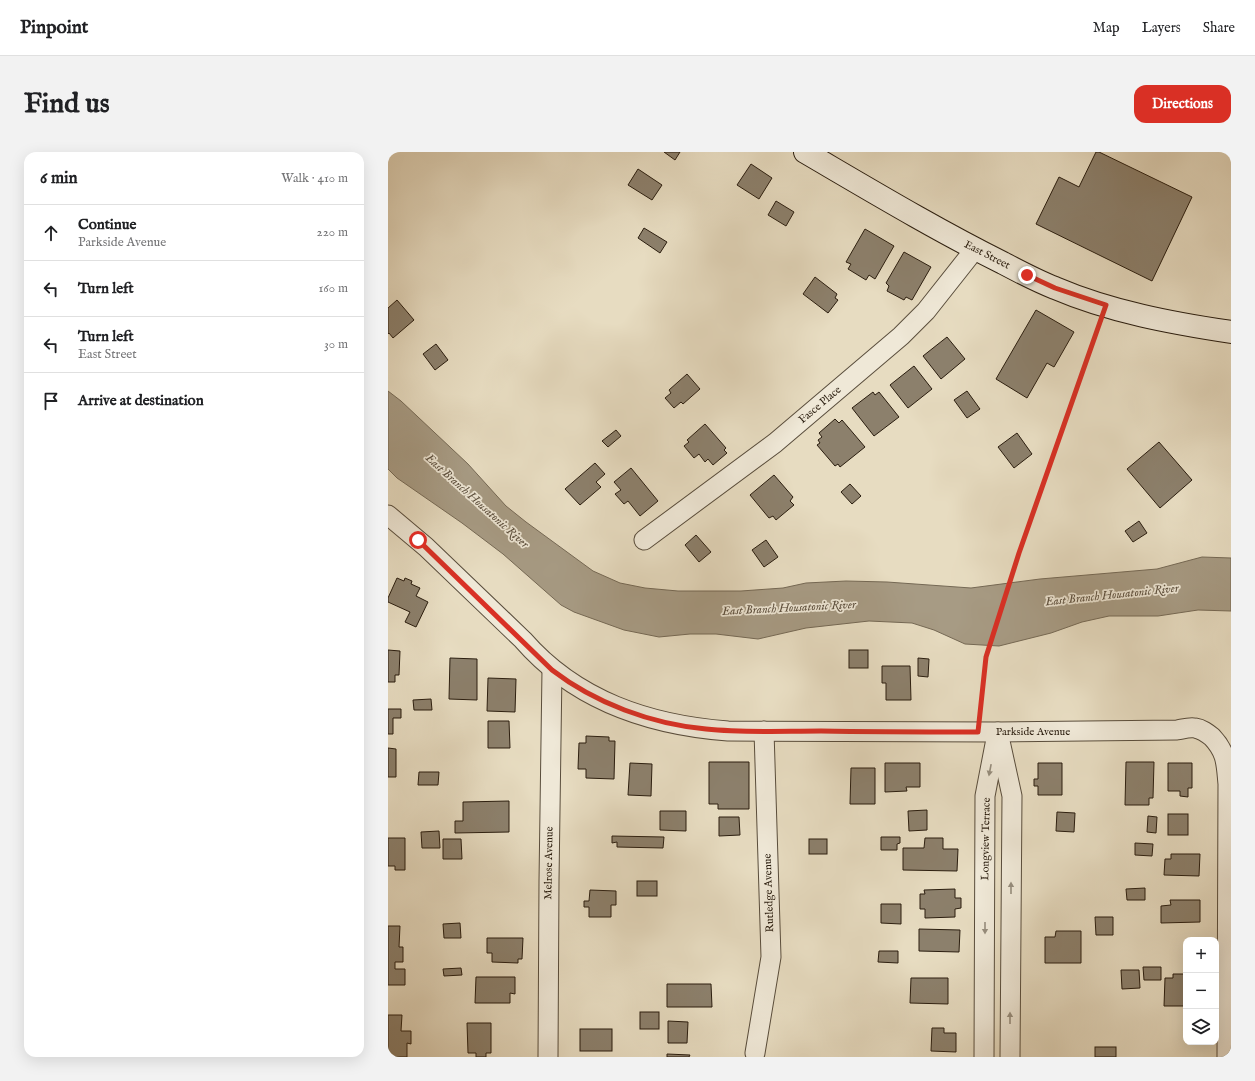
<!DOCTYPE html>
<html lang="en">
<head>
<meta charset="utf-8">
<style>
	body { margin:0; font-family:"IM FELL English",serif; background:#f2f2f2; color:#202124 }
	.controls { position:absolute; right:12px; bottom:12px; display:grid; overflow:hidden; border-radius:8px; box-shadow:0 4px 16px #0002 }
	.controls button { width:36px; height:36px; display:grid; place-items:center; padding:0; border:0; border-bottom:1px solid #e0e0e0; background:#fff; color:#202124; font:20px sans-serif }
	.stop { position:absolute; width:12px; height:12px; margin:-9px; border:3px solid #d93025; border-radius:50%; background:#fff }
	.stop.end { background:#d93025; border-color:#fff; box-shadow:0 1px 4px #0008 }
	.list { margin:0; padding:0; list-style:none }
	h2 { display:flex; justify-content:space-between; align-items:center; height:52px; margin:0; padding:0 16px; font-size:17px }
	h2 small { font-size:13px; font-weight:400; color:#757577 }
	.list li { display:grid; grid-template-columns:26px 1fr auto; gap:12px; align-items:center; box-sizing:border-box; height:56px; padding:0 16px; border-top:1px solid #e0e0e0 }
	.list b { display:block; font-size:15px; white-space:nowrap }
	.list p { margin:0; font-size:13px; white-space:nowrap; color:#757577 }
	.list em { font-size:13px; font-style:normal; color:#757577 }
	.icon { flex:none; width:22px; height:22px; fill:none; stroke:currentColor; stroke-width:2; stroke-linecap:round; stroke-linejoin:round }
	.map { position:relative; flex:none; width:843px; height:905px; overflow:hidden; border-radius:12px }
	header { display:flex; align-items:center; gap:24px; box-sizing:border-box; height:56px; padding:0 20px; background:#fff; border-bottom:1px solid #e0e0e0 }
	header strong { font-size:19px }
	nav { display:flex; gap:22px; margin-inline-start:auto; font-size:14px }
	.intro { display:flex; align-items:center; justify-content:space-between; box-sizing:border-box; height:96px; padding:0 24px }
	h1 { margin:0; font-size:28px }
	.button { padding:10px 18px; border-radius:12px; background:#d93025; color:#fff; font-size:14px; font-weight:700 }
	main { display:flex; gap:24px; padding:0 24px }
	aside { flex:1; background:#fff; border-radius:12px; box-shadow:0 4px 16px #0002 }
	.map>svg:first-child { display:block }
	.water { fill:#a79b84; stroke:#756955 }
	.building { fill:#8c806c; stroke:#2a1d0f }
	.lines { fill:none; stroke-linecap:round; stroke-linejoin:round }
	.street-casing { stroke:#594d3c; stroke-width:21 }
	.secondary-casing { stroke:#2a1d0f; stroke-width:24 }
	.path { stroke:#2a1d0f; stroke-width:2.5; stroke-dasharray:1 2; stroke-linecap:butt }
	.street { stroke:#efe8d7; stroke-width:19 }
	.secondary { stroke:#efe8d7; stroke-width:22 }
	.rail { stroke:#2a1d0f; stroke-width:3; stroke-dasharray:7 7; stroke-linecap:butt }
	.oneway { fill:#968d7d }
	.route { stroke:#d93025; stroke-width:5 }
	.labels { text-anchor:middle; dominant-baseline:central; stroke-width:3.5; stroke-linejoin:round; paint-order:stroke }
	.street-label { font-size:11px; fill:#2a1d0f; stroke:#efe8d7 }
	.water-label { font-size:12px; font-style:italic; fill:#5c4f3e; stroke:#efe8d7 }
</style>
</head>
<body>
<header>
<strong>Pinpoint</strong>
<nav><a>Map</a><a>Layers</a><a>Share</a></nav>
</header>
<div class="intro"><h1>Find us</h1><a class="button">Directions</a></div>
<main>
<aside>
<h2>6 min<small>Walk · 410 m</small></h2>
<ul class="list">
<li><svg class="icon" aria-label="ahead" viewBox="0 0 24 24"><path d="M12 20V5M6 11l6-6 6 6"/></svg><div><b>Continue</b><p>Parkside Avenue</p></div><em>220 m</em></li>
<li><svg class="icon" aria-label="left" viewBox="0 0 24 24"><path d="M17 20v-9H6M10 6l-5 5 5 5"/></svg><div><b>Turn left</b></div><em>160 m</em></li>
<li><svg class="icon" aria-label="left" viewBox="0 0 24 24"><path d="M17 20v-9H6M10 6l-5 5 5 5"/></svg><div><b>Turn left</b><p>East Street</p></div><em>30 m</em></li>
<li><svg class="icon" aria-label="arrive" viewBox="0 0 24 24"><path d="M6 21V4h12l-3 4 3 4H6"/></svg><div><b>Arrive at destination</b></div></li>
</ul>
</aside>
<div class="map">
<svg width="843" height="905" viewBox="0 0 843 905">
	<rect width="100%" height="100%" fill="#e7dcc1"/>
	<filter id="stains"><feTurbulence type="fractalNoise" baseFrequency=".005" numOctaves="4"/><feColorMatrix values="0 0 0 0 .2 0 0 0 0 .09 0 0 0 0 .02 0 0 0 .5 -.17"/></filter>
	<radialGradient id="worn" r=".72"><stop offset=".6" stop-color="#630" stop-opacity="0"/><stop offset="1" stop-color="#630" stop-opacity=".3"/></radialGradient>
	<!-- water -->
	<path class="water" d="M0,239l13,10 67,63 38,42 20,16 67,49 27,12 25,5 33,3h63l42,-3 23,-5 40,-2 41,1 84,6 69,-9 117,-10 45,-12 29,1v53l-33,-1 -40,6h-49l-27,6 -31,11 -52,13 -34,-2 -31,-14 -22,-7 -43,-2 -63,7 -48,11 -42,-5h-26l-31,3 -35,-7 -50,-18 -13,-7 -58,-51 -41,-31 -65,-45 -9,-9z"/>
	<!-- building -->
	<g class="building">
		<path d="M276,0h16l-5,8z"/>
		<path d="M708,0h3l93,45 -40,84 -116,-57 23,-47 20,10z"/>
		<path d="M363,12l21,14 -13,21 -22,-14z"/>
		<path d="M250,17l24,16 -10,15 -24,-15z"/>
		<path d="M388,49l18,11 -8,14 -18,-11z"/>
		<path d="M256,76l23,14 -7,11 -22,-15z"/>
		<path d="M477,77l29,17 -19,33 -6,-4 -3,5 -18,-11 3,-5 -5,-2z"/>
		<path d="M516,100l27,15 -19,33 -6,-3 -2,3 -17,-9 2,-5 -3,-3z"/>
		<path d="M427,125l22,17 -2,4 3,2 -10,13 -25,-19z"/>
		<path d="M9,148l17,20 -21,18 -4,-5 -1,1v-26z"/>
		<path d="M648,158l38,22 -20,35 -7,-4 -20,35 -31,-19z"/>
		<path d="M559,185l18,22 -24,20 -18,-23z"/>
		<path d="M48,192l12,16 -13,10 -12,-16z"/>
		<path d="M526,214l18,23 -24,19 -18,-23z"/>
		<path d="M299,222l13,15 -17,15 -2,-2 -7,6 -9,-10 6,-5 -2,-3z"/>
		<path d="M579,239l13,18 -13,9 -13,-18z"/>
		<path d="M485,240l2,3 4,-3 20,25 -25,19 -22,-28z"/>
		<path d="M447,267l4,4 3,-3 23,27 -25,20 -2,-3 -3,2 -18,-21 3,-2 -2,-3 4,-3 -3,-4z"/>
		<path d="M317,272l21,24 -2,2 3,3 -14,12 -5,-6 -3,3 -6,-8 -5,4 -10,-12 5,-4 -2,-2z"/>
		<path d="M228,278l5,6 -13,11 -6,-6z"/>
		<path d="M629,281l15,21 -18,14 -16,-21z"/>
		<path d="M771,290l33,38 -32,28 -33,-39z"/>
		<path d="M207,311l10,11 -9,8 5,5 -21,18 -15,-16z"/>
		<path d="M243,316l27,33 -18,15 -12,-15 -4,3 -9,-10 6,-4 -7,-8z"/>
		<path d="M386,323l19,22 -3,4 4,4 -18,15 -3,-4 -4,2 -19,-23z"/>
		<path d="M462,332l11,12 -9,8 -11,-12z"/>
		<path d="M751,369l8,12 -14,9 -8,-11z"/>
		<path d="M308,383l15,17 -12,10 -14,-17z"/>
		<path d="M378,388l12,17 -14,10 -12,-17z"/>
		<path d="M9,426l7,3 1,-3 7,3 -1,3 9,4 -4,8 12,6 -12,25 -11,-5 5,-10 -22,-10v-4z"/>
		<path d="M0,498l12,1 -1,24h-4v7h-7z"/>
		<rect x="461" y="498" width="19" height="18"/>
		<path d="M62,506l27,1v41l-28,-1z"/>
		<path d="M530,506l11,1 -1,18 -10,-1z"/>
		<path d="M494,514h28l1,34h-25v-17h-4z"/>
		<path d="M100,526l28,1 -1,33 -28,-1z"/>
		<path d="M43,547l1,11h-18l-1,-10z"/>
		<path d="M0,557h13v9h-8v16h-5z"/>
		<path d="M100,569h21l1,27h-22z"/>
		<path d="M198,584l23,1v4h6l-1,38 -28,-1v-9h-8l1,-26h7z"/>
		<path d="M0,596l8,1v28h-8z"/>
		<path d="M321,610h40v47h-31v-5h-9z"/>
		<path d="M738,610h28l-1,36h-4v7h-24z"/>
		<path d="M242,611l22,1 -1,32 -23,-1z"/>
		<path d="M497,611h35v24h-14l1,4 -22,1z"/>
		<path d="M650,611h24v32h-24v-9h-4v-7h4z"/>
		<path d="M780,611h24v25h-4v9l-8,-1v-5h-12z"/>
		<path d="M463,616h24v36h-25z"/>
		<path d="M31,620h20l-1,13h-20z"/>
		<path d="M121,649v31l-54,1v-12h8v-19z"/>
		<path d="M539,658v20l-18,1 -1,-20z"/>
		<path d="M272,659h26v20l-26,-1z"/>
		<path d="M669,660l18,1 -1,19 -18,-1z"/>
		<rect x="780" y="662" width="20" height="21"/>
		<path d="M760,664l9,1 -1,16 -9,-1z"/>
		<path d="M331,665h20l1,18 -21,1z"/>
		<path d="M51,679l1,17h-18l-1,-16z"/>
		<path d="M224,684l52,1 -1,11 -46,-1v-5l-5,1z"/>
		<path d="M493,685h19v6l-3,1v6h-16z"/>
		<path d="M0,686h17v32h-10v-4h-7z"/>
		<path d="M537,686h18v11h15l-1,22 -54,-1v-22h21z"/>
		<path d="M55,687h18l1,20h-19z"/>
		<rect x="421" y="687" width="18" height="15"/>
		<path d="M747,691l18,1 -1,12 -17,-1z"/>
		<path d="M783,702h29l-1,22 -35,-1 1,-16h6z"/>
		<rect x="249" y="729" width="20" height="15"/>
		<path d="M757,736v12h-18l-1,-11z"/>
		<path d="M567,737v9h6v10l-6,1v8l-30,1v-9h-5v-15h5l-1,-4z"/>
		<path d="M202,738l26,1v14h-5v12h-22v-10h-5v-6h5z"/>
		<path d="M782,748h30v22l-39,1v-17l10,-1z"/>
		<path d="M493,752h20v20l-20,-1z"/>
		<path d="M707,765h18v18h-17z"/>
		<path d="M72,771l1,15h-17l-1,-14z"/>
		<path d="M0,774h12l-1,21h4v15h-8v7h10v16h-17z"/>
		<path d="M531,777l41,1 -1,22 -40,-1z"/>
		<path d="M668,779h25v32h-36v-26h10z"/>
		<path d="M99,786h36l-1,21h-4v4l-26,-1v-9h-5z"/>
		<path d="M491,799h19v12l-20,-1z"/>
		<path d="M755,815h18v13h-17z"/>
		<path d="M73,816l1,7 -18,1 -1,-7z"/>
		<path d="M733,818h18l1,18 -18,1z"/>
		<path d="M785,822h12l1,32h-22l1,-28h8z"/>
		<path d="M88,825h39v17l-5,-1v10h-35z"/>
		<path d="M523,826h37v26l-38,-1z"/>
		<path d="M279,832h44l1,23h-45z"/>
		<rect x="252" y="860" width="19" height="17"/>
		<path d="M0,863h14l-1,16h10v13l-4,-1v14h-19z"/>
		<path d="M280,869l20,1 -1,21h-19z"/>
		<path d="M79,871h24v30h-5v4h-10v-4h-8z"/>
		<path d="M544,876h12v5h12v19l-25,-1z"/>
		<rect x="192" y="877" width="32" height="22"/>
		<rect x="707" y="895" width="21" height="10"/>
		<path d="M279,902l23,1 -1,2h-22z"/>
	</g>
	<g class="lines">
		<!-- street casing -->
		<g class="street-casing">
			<g id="street">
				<path d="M0,363l38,32 97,93c53,61 126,85 205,91l270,1 179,-2c6,-1 12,-3 18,-2 7,1 12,5 17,9 15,16 14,27 16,47l-1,273"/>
				<path d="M256,388l131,-97 126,-107 25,-25 49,-62"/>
				<path d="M610,580l14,64 -2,261"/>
				<path d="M367,901l16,-96 -7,-226"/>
				<path d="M160,905l1,-176 3,-211"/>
				<path d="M596,905l1,-261 11,-57"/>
			</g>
		</g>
		<!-- secondary casing -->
		<g class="secondary-casing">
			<path id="secondary" d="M417,0c65,38 130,77 198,111 17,9 34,18 52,25 56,24 117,35 176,44"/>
		</g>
		<!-- path -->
		<path class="path" d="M592,561l6,-56 33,-104 80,-228"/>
		<!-- street -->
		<use href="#street" class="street"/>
		<!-- secondary -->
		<use href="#secondary" class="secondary"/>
		<!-- rail -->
		<path class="rail" d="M838,0l5,3"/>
	</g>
	<!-- one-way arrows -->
	<defs><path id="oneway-solid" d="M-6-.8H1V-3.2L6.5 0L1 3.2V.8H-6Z"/></defs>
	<g class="oneway">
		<use href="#oneway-solid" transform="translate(602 618) rotate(101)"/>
		<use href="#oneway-solid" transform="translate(623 736) rotate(-90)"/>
		<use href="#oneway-solid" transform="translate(597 776) rotate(90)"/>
		<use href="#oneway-solid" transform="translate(622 866) rotate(-90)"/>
	</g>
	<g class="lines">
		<!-- route -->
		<path class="route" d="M30,388l134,130c43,33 99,54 154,59 38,4 76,2 115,2 52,1 105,1 157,1l8,-75 33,-104 87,-248 -51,-17 -28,-13"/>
	</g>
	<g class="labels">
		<!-- street labels -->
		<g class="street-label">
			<text transform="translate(599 103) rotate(27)">East Street</text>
			<text transform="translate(432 253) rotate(-40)">Fasce Place</text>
			<text x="645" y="580">Parkside Avenue</text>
			<text transform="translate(598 687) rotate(-89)">Longview Terrace</text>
			<text transform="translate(161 711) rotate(-89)">Melrose Avenue</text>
			<text transform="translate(381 741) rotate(-92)">Rutledge Avenue</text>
		</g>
		<!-- water labels -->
		<g class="water-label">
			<text transform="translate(89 349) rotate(42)">East Branch Housatonic River</text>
			<text transform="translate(724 443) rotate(-6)">East Branch Housatonic River</text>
			<text transform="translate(401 456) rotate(-3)">East Branch Housatonic River</text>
		</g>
	</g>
	<rect width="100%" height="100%" filter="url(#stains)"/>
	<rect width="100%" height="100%" fill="url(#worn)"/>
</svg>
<div class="controls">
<button>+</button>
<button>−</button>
<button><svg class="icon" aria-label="layers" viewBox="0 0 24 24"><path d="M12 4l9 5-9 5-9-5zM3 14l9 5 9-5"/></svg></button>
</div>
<div class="stop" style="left:30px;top:388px"></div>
<div class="stop end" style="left:639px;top:123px"></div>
</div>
</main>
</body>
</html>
